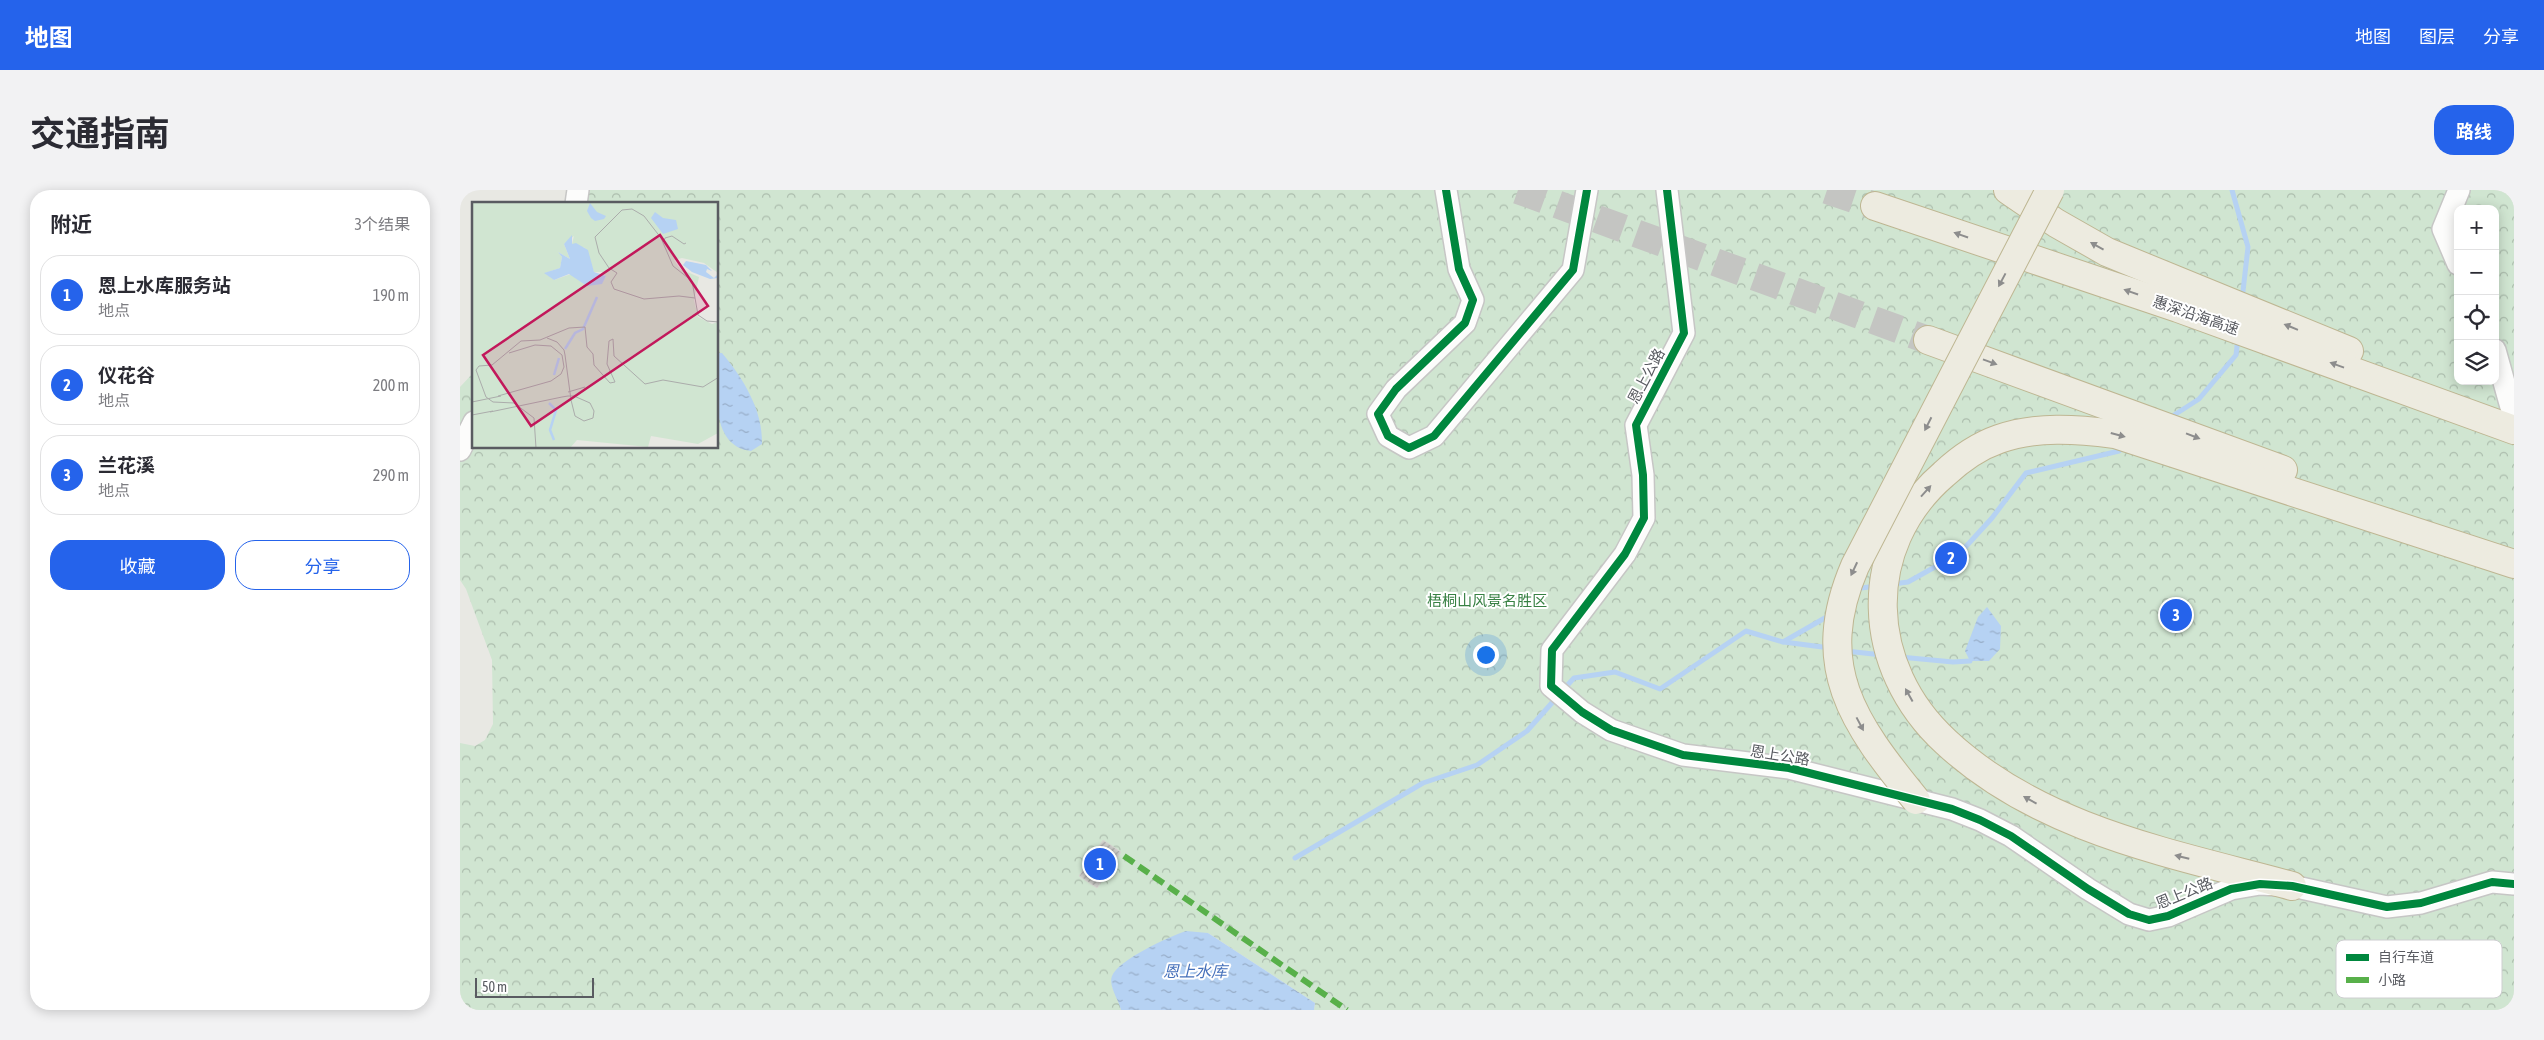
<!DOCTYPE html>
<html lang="zh">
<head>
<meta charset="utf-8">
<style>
	body { margin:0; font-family:"Asap Condensed","Noto Sans SC",sans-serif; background:#f2f2f3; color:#2b2b33 }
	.controls { position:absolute; right:15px; top:15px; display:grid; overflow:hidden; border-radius:10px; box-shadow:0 2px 12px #0003 }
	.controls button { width:45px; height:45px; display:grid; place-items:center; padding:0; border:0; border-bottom:1px solid #e1e1e2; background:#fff; color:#2b2b33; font:25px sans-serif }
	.scale { position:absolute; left:15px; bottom:12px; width:119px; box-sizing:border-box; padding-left:5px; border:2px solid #595b61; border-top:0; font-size:14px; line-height:18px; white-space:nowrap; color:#595b61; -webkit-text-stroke:4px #fff; paint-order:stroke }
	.you { position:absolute; left:1025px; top:464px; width:18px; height:18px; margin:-12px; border:4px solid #fff; border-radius:50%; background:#1a73e8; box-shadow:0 0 0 8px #1a73e833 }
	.badge { display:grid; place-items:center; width:32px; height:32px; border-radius:50%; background:#2563eb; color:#fff; font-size:16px; font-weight:700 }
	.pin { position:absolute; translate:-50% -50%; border:2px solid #fff; box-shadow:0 1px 5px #0006 }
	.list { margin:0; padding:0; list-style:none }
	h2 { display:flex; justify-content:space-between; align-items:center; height:65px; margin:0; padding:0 20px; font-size:21px }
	h2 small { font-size:16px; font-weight:400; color:#7c7c81 }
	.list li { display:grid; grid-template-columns:32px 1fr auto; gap:15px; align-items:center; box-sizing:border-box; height:80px; margin:0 10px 10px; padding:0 10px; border:1px solid #e1e1e2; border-radius:20px }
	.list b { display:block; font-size:19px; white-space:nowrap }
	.list p { margin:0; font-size:16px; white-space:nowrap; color:#7c7c81 }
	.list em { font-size:16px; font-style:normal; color:#7c7c81 }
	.actions { display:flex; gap:10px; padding:15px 20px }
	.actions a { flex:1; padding:11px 0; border:1px solid #2563eb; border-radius:20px; text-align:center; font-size:18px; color:#2563eb }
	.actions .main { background:#2563eb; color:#fff }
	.icon { flex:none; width:28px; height:28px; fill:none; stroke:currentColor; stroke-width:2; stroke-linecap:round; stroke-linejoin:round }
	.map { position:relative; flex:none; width:2054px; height:820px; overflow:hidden; border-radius:20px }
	header { display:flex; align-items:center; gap:30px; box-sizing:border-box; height:70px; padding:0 25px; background:#2563eb; color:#fff }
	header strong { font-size:24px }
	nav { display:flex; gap:28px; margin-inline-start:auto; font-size:18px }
	.intro { display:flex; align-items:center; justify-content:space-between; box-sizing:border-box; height:120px; padding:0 30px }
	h1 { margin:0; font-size:35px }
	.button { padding:12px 22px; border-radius:20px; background:#2563eb; color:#fff; font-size:18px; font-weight:700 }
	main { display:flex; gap:30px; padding:0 30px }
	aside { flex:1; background:#fff; border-radius:20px; box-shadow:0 2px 12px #0003 }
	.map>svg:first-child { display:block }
	.forest { fill:url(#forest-crowns); fill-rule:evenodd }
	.water { fill:url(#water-ripples) }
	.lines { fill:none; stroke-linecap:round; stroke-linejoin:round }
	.stream { stroke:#b6d2f3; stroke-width:5 }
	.building { fill:url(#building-hatch); stroke:#d8d7d2 }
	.motorway-tunnel { stroke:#c4c5c2; stroke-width:28; stroke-dasharray:28 14; stroke-linecap:butt }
	.tertiary-casing { stroke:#c6c6c5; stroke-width:24 }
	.motorway-casing { stroke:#beb692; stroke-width:30 }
	.tertiary { stroke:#fcfcfb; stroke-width:21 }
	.motorway { stroke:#edebe0; stroke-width:28 }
	.motorway-bridge-casing { stroke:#beb692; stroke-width:30; stroke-linecap:butt }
	.motorway-bridge { stroke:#edebe0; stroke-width:28 }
	.quiet { stroke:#58b04a; stroke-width:6; stroke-dasharray:12 6; stroke-linecap:butt }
	.cycleway-casing { stroke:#fff; stroke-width:11 }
	.cycleway { stroke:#00873e; stroke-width:8 }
	.oneway { fill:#8d8d8d }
	.labels { text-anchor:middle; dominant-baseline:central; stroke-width:4; stroke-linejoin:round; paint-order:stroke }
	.street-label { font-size:15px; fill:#595b61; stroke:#fff }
	.park-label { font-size:15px; fill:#388144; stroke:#fff }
	.water-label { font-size:16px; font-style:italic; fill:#4671bb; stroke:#fff }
	.inset-river { fill:none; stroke:#b6d2f3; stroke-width:2.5 }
	.inset-road { fill:none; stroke:#abacab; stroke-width:1 }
	.view { fill:#c2185b; fill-opacity:0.15; stroke:#c2185b; stroke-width:2.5 }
	.inset-edge { fill:none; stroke:#595b61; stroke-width:2.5 }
	.key { fill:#fff; stroke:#cdced0; stroke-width:1 }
	.key-label { font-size:14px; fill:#595b61 }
</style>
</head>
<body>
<header>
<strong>地图</strong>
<nav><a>地图</a><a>图层</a><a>分享</a></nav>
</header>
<div class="intro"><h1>交通指南</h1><a class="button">路线</a></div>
<main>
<aside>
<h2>附近<small>3个结果</small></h2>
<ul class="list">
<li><span class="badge">1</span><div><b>恩上水库服务站</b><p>地点</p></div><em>190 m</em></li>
<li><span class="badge">2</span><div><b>仪花谷</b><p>地点</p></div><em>200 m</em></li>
<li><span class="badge">3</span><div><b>兰花溪</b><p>地点</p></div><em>290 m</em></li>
</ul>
<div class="actions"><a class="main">收藏</a><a>分享</a></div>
</aside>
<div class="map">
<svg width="2054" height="820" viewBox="0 0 2054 820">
	<defs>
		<pattern id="forest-crowns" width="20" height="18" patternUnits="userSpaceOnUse" patternTransform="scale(1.25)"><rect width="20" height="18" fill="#d0e5d1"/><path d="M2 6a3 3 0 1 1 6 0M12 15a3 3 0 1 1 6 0" fill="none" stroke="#acbdad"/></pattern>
		<pattern id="water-ripples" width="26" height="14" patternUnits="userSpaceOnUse" patternTransform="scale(1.25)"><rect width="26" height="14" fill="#b6d2f3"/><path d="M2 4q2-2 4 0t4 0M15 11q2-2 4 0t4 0" fill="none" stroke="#97adc8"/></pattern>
		<pattern id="building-hatch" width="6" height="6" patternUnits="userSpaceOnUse" patternTransform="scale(1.25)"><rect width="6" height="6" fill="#cfcfcc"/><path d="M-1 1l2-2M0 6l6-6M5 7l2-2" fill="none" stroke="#ababa9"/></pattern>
	</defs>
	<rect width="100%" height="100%" fill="#e8e8e3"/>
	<!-- forest -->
	<path class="forest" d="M130,0h1924v820h-1200l1,-7 -107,-70 -96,54 7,12 2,11h-661v-267l15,3 10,-6 8,-16 -1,-64 -26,-71 -6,-9v-193l14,-15v76h244v-244h-132zM1998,19h37v172h-37z"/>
	<!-- water -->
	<g class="water">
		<path d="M258,163h4c21,25 41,57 40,91l-11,7c-43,-5 -34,-67 -33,-98z"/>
		<path d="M1527,417l14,19 -1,23 -11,12h-19l-5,-10 13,-34z"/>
		<path d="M726,741l22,2 107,70 -1,7h-193c-2,-10 -13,-24 -9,-34 6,-16 58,-40 74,-45z"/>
	</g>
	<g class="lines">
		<!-- stream -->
		<g class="stream">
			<path d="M1772,0l16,57 -6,53"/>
			<path d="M1708,229l31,-20 37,-44 2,-17"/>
			<path d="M1433,394l15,-2 52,-29 32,-35 34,-45 93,-22 6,-5"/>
			<path d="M1397,402l4,-4 16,-2"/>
			<path d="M1324,452l46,6"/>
			<path d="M1386,461l36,4"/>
			<path d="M1440,467l53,5 17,-1"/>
			<path d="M1103,500l11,-12 41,-6 45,17 86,-58 37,11 47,-27"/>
			<path d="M835,668l128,-75 54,-18 50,-34 31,-35"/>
		</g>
	</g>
	<!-- building -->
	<path class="building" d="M643,650l18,12 -24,36 -18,-12z"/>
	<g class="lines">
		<!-- motorway-tunnel -->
		<g class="motorway-tunnel">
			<path d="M1058,0l410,150"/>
			<path d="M1367,0l48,16"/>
		</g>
		<!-- tertiary casing -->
		<g class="tertiary-casing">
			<g id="tertiary">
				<path d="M986,0l13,79 14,31 -8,23 -69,66 -18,25 10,22 21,12 25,-12 139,-166 14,-80"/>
				<path d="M1207,0l17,143 -48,92 7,50 1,43 -19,36 -73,96 -1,36 31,26 29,18 72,25 106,13 163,41 28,11 31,16 77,53 41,25 20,6 19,-4 63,-27 29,-5 32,2 95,21 34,-4 71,-21 22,2"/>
				<path d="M116,14l2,-14"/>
				<path d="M1998,74l-15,-35 16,-39"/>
				<path d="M2035,160l19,68"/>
				<path d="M0,260l14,-28"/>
			</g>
		</g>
		<!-- motorway casing -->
		<g class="motorway-casing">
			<g id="motorway">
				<path d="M1548,0l48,33 51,29 242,99"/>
				<path d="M1415,16l303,102 336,122"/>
				<path d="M1468,150l355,130"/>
				<path d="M1832,696c-121,-33 -251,-56 -346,-144 -81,-74 -87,-195 -2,-268 15,-14 35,-28 55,-35 38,-13 77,-10 116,-5l399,130"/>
			</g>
		</g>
		<!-- tertiary -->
		<use href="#tertiary" class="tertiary"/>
		<!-- motorway -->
		<use href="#motorway" class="motorway"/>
		<!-- motorway-bridge casing -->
		<g class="motorway-bridge-casing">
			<path id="motorway-bridge" d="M1456,610c-63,-77 -104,-134 -61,-234l195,-376"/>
		</g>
		<!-- motorway-bridge -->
		<use href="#motorway-bridge" class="motorway-bridge"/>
		<!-- quiet -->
		<path class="quiet" d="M664,666l223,154"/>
		<!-- cycleway casing -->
		<g class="cycleway-casing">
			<g id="cycleway">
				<path d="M986,0l13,79 14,31 -8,23 -69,66 -18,25 10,22 21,12 25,-12 139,-166 14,-80"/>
				<path d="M1207,0l17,143 -48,92 7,50 1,43 -19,36 -73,96 -1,36 31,26 29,18 72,25 106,13 163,41 28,11 31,16 77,53 41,25 20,6 19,-4 63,-27 29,-5 32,2 95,21 34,-4 71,-21 22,2"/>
			</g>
		</g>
		<!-- cycleway -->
		<use href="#cycleway" class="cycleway"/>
	</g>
	<!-- one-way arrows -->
	<defs><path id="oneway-solid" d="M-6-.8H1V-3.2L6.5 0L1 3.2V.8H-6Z" transform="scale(1.25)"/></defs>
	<g class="oneway">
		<use href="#oneway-solid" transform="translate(1501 45) rotate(-161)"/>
		<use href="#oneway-solid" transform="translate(1637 56) rotate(-151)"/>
		<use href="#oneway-solid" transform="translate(1542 90) rotate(118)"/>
		<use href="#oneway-solid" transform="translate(1671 102) rotate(-161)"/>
		<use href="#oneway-solid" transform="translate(1831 137) rotate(-158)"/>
		<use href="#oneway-solid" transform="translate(1530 172) rotate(20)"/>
		<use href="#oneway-solid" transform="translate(1877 175) rotate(-160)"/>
		<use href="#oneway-solid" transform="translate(1468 234) rotate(117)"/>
		<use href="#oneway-solid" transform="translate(1658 245) rotate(15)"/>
		<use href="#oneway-solid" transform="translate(1733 246) rotate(21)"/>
		<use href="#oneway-solid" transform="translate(1466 301) rotate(-48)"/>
		<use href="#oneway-solid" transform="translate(1394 379) rotate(115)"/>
		<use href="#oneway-solid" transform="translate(1449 505) rotate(-119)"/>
		<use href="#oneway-solid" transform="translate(1400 534) rotate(62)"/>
		<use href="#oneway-solid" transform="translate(1570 610) rotate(-151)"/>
		<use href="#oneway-solid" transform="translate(1722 667) rotate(-166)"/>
	</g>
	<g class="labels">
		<!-- street labels -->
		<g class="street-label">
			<text transform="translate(1736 125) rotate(19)">惠深沿海高速</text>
			<text transform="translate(1186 186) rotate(-62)">恩上公路</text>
			<text transform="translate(1320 565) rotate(9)">恩上公路</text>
			<text transform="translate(1724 703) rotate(-22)">恩上公路</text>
		</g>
		<!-- park labels -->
		<g class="park-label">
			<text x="1027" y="410">梧桐山风景名胜区</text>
		</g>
		<!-- water labels -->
		<g class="water-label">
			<text x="735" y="781">恩上水库</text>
		</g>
	</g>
	<!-- overview -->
	<g transform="translate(12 12)">
		<rect width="246" height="246" fill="#e8e8e3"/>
		<path d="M0,1h246v70l-14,-10 -22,-5 -8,2 6,9 19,8 -5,23 4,17 14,7 6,-2v111l-20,11 -47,-8 -3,11 -71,-7 -7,8h-98zM102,34l-2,8 13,4 9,24h8l4,5 -19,9 -16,-12 -17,6 -9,-7 15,-5 2,-11 -4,-5 12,7 -6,-15z" fill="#d0e5d1" fill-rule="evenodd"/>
		<path d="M118,1l7,9 9,4 -2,3 -9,2 -4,-3 -4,-7zM183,10l8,6 13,2 2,9 -15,5 -12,-16zM100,33v9l4,-1 12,7 6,22 12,4 -4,8 -15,2 -18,-12 -15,6 -10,-7 16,-5 2,-11 -4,-5 12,7 -6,-15zM214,59l20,4 6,6 -5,-2 -1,3 8,6 4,-4v4l-8,1 -18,-7 -9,-7z" fill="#b6d2f3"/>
		<path class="inset-river" d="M93,147l10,-16 8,-4 14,-32M82,173l5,-17M77,201l7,7 -6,20 4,10"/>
		<path class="inset-road" d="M192,39l1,-3 7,-2 12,8 2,-1M223,96l-16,-2 -35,3 -30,-10 -3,-7 6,-9 -8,-5 -10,-15 -4,-16 27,-27 10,-1 12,7 17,22 12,28 19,15 6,34 9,6 12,1M96,190l17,-5M26,194l53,-15 10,-7 3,-7 -2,-12 -11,-9 -16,-1 -26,8M0,200l29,-6M18,210l72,-15 6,-1h6l16,7 4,8 -1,7 -9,3 -9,-5 -4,-16 -6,-45 -1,-5 -7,-8 -10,-4M0,213l21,-4M64,246l-2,-30 -20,-15 -21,-1 -7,-5 -10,-27 3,-4 13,-1 29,-24 19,-1 29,-12 16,-1 2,20 6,7 1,11 16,18 5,-1 -8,-18 2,-23 4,-2 1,17 31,28 18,-4 40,7 16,-10"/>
		<path class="view" d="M188,33l48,71 -177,120 -48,-71z"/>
		<rect width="246" height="246" class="inset-edge"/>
	</g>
	<!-- legend -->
	<rect x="1876" y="750" width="166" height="58" rx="8" class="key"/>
	<rect x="1886" y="764" width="23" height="7" fill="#00873e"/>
	<rect x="1886" y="787" width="23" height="6" fill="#58b04a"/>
	<g class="key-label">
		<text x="1918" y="772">自行车道</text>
		<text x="1918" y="795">小路</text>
	</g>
</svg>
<div class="controls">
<button>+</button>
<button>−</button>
<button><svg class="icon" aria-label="locate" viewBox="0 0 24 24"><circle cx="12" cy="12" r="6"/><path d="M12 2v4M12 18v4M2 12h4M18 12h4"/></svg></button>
<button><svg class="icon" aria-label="layers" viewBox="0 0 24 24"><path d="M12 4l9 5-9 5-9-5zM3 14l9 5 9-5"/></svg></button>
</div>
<div class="scale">50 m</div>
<div class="you"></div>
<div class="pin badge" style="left:640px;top:674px">1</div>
<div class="pin badge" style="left:1491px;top:368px">2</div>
<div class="pin badge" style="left:1716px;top:425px">3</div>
</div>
</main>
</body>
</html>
